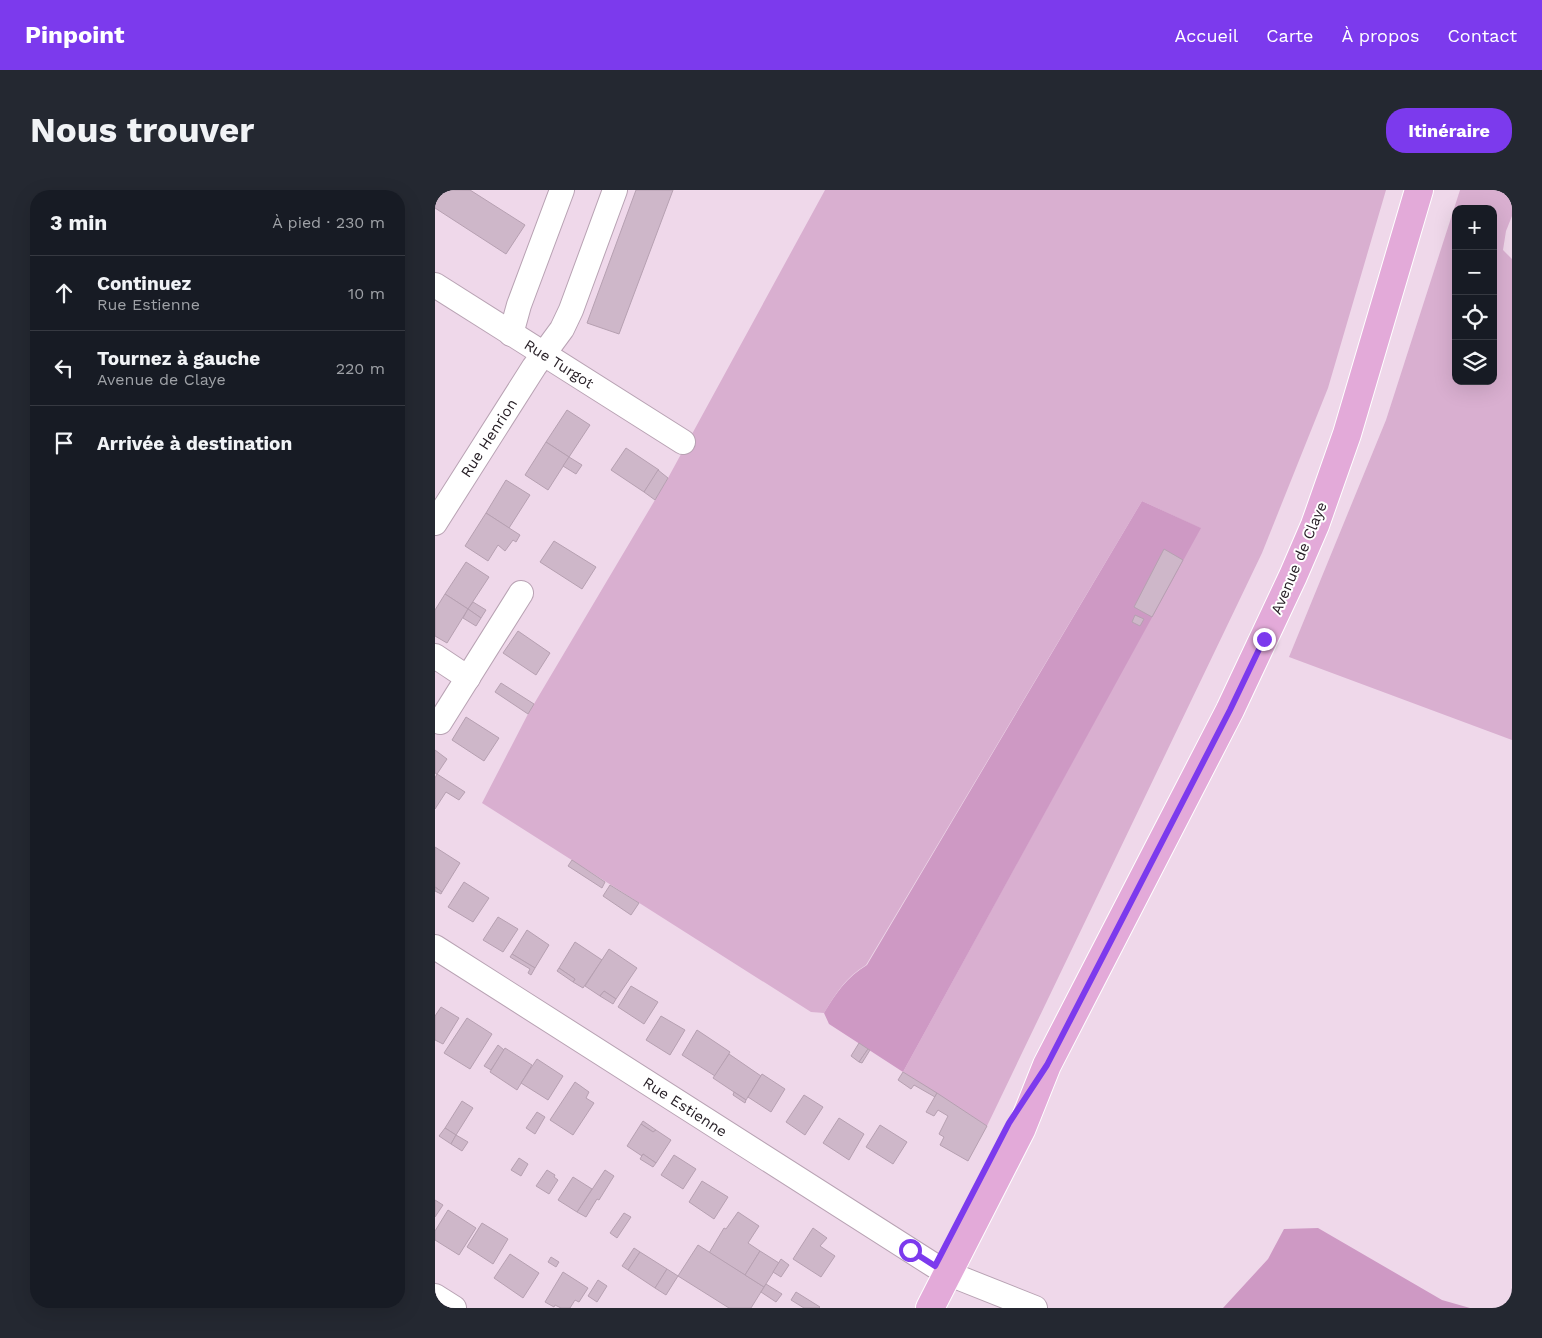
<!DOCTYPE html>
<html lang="fr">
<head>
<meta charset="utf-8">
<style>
	body { margin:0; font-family:"Work Sans",sans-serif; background:#242831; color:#f1f3f6 }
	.controls { position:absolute; right:15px; top:15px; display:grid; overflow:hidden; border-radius:10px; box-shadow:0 5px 20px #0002 }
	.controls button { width:45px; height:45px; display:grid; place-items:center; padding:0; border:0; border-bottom:1px solid #363941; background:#171b24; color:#f1f3f6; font:25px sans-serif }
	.stop { position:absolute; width:15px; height:15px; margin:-11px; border:4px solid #7c3aed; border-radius:50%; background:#fff }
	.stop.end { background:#7c3aed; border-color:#fff; box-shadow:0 1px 5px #0008 }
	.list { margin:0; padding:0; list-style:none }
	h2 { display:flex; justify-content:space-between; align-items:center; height:65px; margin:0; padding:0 20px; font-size:21px }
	h2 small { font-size:16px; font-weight:400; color:#9ea1a6 }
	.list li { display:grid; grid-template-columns:32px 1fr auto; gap:15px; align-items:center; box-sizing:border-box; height:75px; padding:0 20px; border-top:1px solid #363941 }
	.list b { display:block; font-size:19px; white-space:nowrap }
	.list p { margin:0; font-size:16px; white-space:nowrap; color:#9ea1a6 }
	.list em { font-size:16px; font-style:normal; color:#9ea1a6 }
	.icon { flex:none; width:28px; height:28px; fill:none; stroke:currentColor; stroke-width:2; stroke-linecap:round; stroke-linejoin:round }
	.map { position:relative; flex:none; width:1077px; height:1118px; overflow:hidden; border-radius:20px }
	header { display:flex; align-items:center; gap:30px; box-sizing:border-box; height:70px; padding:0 25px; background:#7c3aed; color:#fff }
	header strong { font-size:24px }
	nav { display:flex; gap:28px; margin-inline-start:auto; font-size:18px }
	.intro { display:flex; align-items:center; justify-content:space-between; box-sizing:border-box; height:120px; padding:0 30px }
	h1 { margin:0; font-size:35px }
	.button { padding:12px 22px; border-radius:20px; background:#7c3aed; color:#fff; font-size:18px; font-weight:700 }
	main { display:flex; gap:30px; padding:0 30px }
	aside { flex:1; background:#171b24; border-radius:20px; box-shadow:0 5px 20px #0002 }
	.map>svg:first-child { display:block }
	.green { fill:#d9afd0; fill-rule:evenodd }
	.forest { fill:#ce99c4 }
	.building { fill:#ceb7c9; stroke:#b6a0b1 }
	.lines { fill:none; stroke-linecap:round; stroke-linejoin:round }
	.minor-casing { stroke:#b8a2b3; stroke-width:26 }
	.major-casing { stroke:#fff; stroke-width:30 }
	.minor { stroke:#fff; stroke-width:24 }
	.major { stroke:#e3aad9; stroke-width:28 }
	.route { stroke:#7c3aed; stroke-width:6 }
	.labels { text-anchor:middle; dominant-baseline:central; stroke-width:4; stroke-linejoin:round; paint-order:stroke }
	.street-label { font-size:15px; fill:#251d24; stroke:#fff }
</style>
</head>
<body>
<header>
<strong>Pinpoint</strong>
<nav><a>Accueil</a><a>Carte</a><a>À propos</a><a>Contact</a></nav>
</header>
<div class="intro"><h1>Nous trouver</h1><a class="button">Itinéraire</a></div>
<main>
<aside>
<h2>3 min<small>À pied · 230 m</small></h2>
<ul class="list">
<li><svg class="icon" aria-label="ahead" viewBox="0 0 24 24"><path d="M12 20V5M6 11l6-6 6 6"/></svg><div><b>Continuez</b><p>Rue Estienne</p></div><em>10 m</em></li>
<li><svg class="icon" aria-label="left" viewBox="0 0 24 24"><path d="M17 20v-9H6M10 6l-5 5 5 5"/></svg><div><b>Tournez à gauche</b><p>Avenue de Claye</p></div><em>220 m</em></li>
<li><svg class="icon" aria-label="arrive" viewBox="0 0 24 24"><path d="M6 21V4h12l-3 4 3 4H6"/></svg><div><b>Arrivée à destination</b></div></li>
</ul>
</aside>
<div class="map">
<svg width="1077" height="1118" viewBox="0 0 1077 1118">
	<rect width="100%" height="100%" fill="#efd8ea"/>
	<!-- green -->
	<g class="green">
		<path d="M390,0h561l-58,198 -66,165 -275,573 -84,-54 297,-544 -58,-27 -276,464c-20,12 -30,28 -42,48l-13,-1 -329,-209 46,-89 140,-236z"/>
		<path d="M1025,0h52v26l-6,15 -3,19 9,9v481l-223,-83 97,-237zM1021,19h37v172h-37z"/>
	</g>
	<!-- forest -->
	<g class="forest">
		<path d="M707,311l59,27 -298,544 -74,-48 -5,-11c12,-20 23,-36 43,-48z"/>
		<path d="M883,1038l124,72 28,8h-247l45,-49 16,-30z"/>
	</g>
	<!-- building -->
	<g class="building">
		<path d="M0,0h35l55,35 -19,29 -71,-46z"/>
		<path d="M201,0h37l-54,144 -32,-11z"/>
		<path d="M132,220l23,15 -21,32 -23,-15z"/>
		<path d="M111,252l23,15 -21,33 -23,-15z"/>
		<path d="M191,258l33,22 -15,22 -33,-22z"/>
		<path d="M134,267l13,8 -6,9 -13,-8z"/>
		<path d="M223,280l10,8 -13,22 -11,-8z"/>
		<path d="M71,290l24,15 -21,33 -23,-15z"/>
		<path d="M51,323l34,22 -4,7 -3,-2 -8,11 -7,-6 -10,16 -23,-15z"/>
		<path d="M119,351l42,26 -14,22 -42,-27z"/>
		<path d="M729,359l19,11 -31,57 -18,-10z"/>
		<path d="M31,372l23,15 -21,32 -23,-15z"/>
		<path d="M10,404l23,15 -21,34 -12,-7v-26z"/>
		<path d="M38,412l13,8 -5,8 -13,-9z"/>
		<path d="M33,419l13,9 -5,8 -13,-8z"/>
		<path d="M700,425l9,4 -4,7 -8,-4z"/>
		<path d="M83,441l32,22 -14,22 -33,-22z"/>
		<path d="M66,493l33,21 -6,10 -33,-22z"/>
		<path d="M31,527l33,21 -15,23 -32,-21z"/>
		<path d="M0,560l12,9 -10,15 -2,-1z"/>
		<path d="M2,584l28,18 -6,8 -13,-8 -11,17v-31z"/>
		<path d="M0,657l25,16 -18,29 -7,-5z"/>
		<path d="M137,670l33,22 -3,6 -34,-22z"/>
		<path d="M29,692l25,16 -16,24 -25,-15z"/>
		<path d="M175,695l29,18 -8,12 -28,-19z"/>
		<path d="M0,697l7,5 -1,2 -6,-3z"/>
		<path d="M63,727l20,12 -15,23 -20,-12z"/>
		<path d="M92,740l22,15 -14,23 -23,-14z"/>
		<path d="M140,752l27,18 -19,28 -10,-6 2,-3 -16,-11z"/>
		<path d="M174,759l28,19 -21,31 -12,-8 -4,5 -15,-10z"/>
		<path d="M77,764l23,14 -4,7 -3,-2 2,-4 -20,-12z"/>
		<path d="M124,778l16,11 -2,3 -16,-11z"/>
		<path d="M196,796l27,16 -14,22 -26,-17z"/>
		<path d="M169,801l12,8 -3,5 -13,-8z"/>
		<path d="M6,817l18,11 -16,26 -8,-4v-24z"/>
		<path d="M226,826l24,14 -15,25 -24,-15z"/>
		<path d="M32,828l25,16 -22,35 -26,-16z"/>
		<path d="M262,840l33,22 -15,24 -33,-21z"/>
		<path d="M424,853l9,6 -9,13 -8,-6z"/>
		<path d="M63,855l6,5 -13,20 -7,-4z"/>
		<path d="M70,858l27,17 -15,25 -27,-18z"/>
		<path d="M433,859l2,1 -8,13 -3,-1z"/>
		<path d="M294,864l32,22 -15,24 -33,-22z"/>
		<path d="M102,869l26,17 -15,24 -27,-17z"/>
		<path d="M468,882l34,21 -2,4 -21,-12 -3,4 -13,-9z"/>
		<path d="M327,884l23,15 -14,23 -23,-15z"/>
		<path d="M140,892l14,10 -3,6 8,5 -21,32 -23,-15z"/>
		<path d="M299,902l12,8 -1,3 -12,-8z"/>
		<path d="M502,903l50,33 -19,35 -28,-16 4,-8 -5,-3 9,-18 -10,-6 -4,6 -8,-4z"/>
		<path d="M369,905l19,12 -18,28 -19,-13z"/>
		<path d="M27,911l11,7 -17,27 -11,-7z"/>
		<path d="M102,922l8,5 -10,17 -9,-6z"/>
		<path d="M404,928l25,16 -15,26 -26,-17z"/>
		<path d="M208,931l13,9 -3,2 -12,-8z"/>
		<path d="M206,934l12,8 3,-2 15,10 -15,23 -13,-9 -1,2 -15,-10z"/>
		<path d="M445,935l27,17 -14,22 -27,-17z"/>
		<path d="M10,938l11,7 -5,9 -12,-8z"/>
		<path d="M21,945l12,7 -6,9 -11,-7z"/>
		<path d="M208,964l13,9 -3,4 -13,-8z"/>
		<path d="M239,965l22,14 -13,20 -22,-14z"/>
		<path d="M84,968l9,6 -7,12 -10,-6z"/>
		<path d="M112,980l8,5 -1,2 4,3 -9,14 -13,-8z"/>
		<path d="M170,980l9,6 -15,24 -2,-1 -11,18 -9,-5z"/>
		<path d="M138,987l19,12 -15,23 -19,-12z"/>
		<path d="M267,991l26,16 -14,22 -25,-17z"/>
		<path d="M0,1010l8,5 -8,12z"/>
		<path d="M13,1020l28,18 -17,27 -24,-15v-9z"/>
		<path d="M303,1022l21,14 -11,17 12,8 -15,24 -36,-22 15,-25 2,1z"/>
		<path d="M189,1023l7,4 -14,21 -7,-5z"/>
		<path d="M47,1033l26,16 -15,25 -26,-17z"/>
		<path d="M378,1038l14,10 -7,8 15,10 -14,21 -28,-18z"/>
		<path d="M263,1055l66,42 -13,21h-22l-51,-32z"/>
		<path d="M199,1058l6,4 -12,18 -6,-4z"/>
		<path d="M325,1061l19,12 -15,24 -19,-12z"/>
		<path d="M205,1062l27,17 -12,19 -27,-18z"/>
		<path d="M75,1064l29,19 -16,25 -29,-20z"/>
		<path d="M116,1067l8,5 -3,5 -8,-5z"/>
		<path d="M346,1069l8,6 -8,12 -8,-5z"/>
		<path d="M232,1079l11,7 -12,19 -11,-7z"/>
		<path d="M128,1082l25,16 -9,14 -4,-2 -5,8h-9l-6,-3 -1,2 -9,-5z"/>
		<path d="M163,1090l9,6 -10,16 -9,-6z"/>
		<path d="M331,1094l16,10 -6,8 -15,-10z"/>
		<path d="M361,1102l24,15 -1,1h-15l-13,-8z"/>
	</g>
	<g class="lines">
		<!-- minor casing -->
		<g class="minor-casing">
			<g id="minor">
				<path d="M0,95l248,157"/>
				<path d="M76,144l8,-29 43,-115"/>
				<path d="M0,333l99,-156 28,-38 9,-19 44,-120"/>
				<path d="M0,466l33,22"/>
				<path d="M5,532l81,-129"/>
				<path d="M0,757l500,319"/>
				<path d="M512,1083l88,35"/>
				<path d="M0,1106l19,12"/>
			</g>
		</g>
		<!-- major casing -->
		<g class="major-casing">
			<path id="major" d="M495,1118l91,-178 26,-65 183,-355 63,-134 22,-51 32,-91 72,-244"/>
		</g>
		<!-- minor -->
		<use href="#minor" class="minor"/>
		<!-- major -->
		<use href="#major" class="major"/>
	</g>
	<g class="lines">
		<!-- route -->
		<path class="route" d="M475,1060l25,16 74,-143 38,-58 183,-355 34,-71"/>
	</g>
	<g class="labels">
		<!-- street labels -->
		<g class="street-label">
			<text transform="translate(124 174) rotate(32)">Rue Turgot</text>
			<text transform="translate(54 248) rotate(-57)">Rue Henrion</text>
			<text transform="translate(864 368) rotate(-67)">Avenue de Claye</text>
			<text transform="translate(250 917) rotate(33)">Rue Estienne</text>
		</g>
	</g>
</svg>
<div class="controls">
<button>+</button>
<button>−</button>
<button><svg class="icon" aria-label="locate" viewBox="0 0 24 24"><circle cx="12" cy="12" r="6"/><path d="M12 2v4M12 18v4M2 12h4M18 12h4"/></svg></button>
<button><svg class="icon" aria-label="layers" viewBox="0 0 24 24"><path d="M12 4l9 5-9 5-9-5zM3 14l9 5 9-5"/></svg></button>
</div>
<div class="stop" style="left:475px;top:1060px"></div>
<div class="stop end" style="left:829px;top:449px"></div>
</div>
</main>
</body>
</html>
